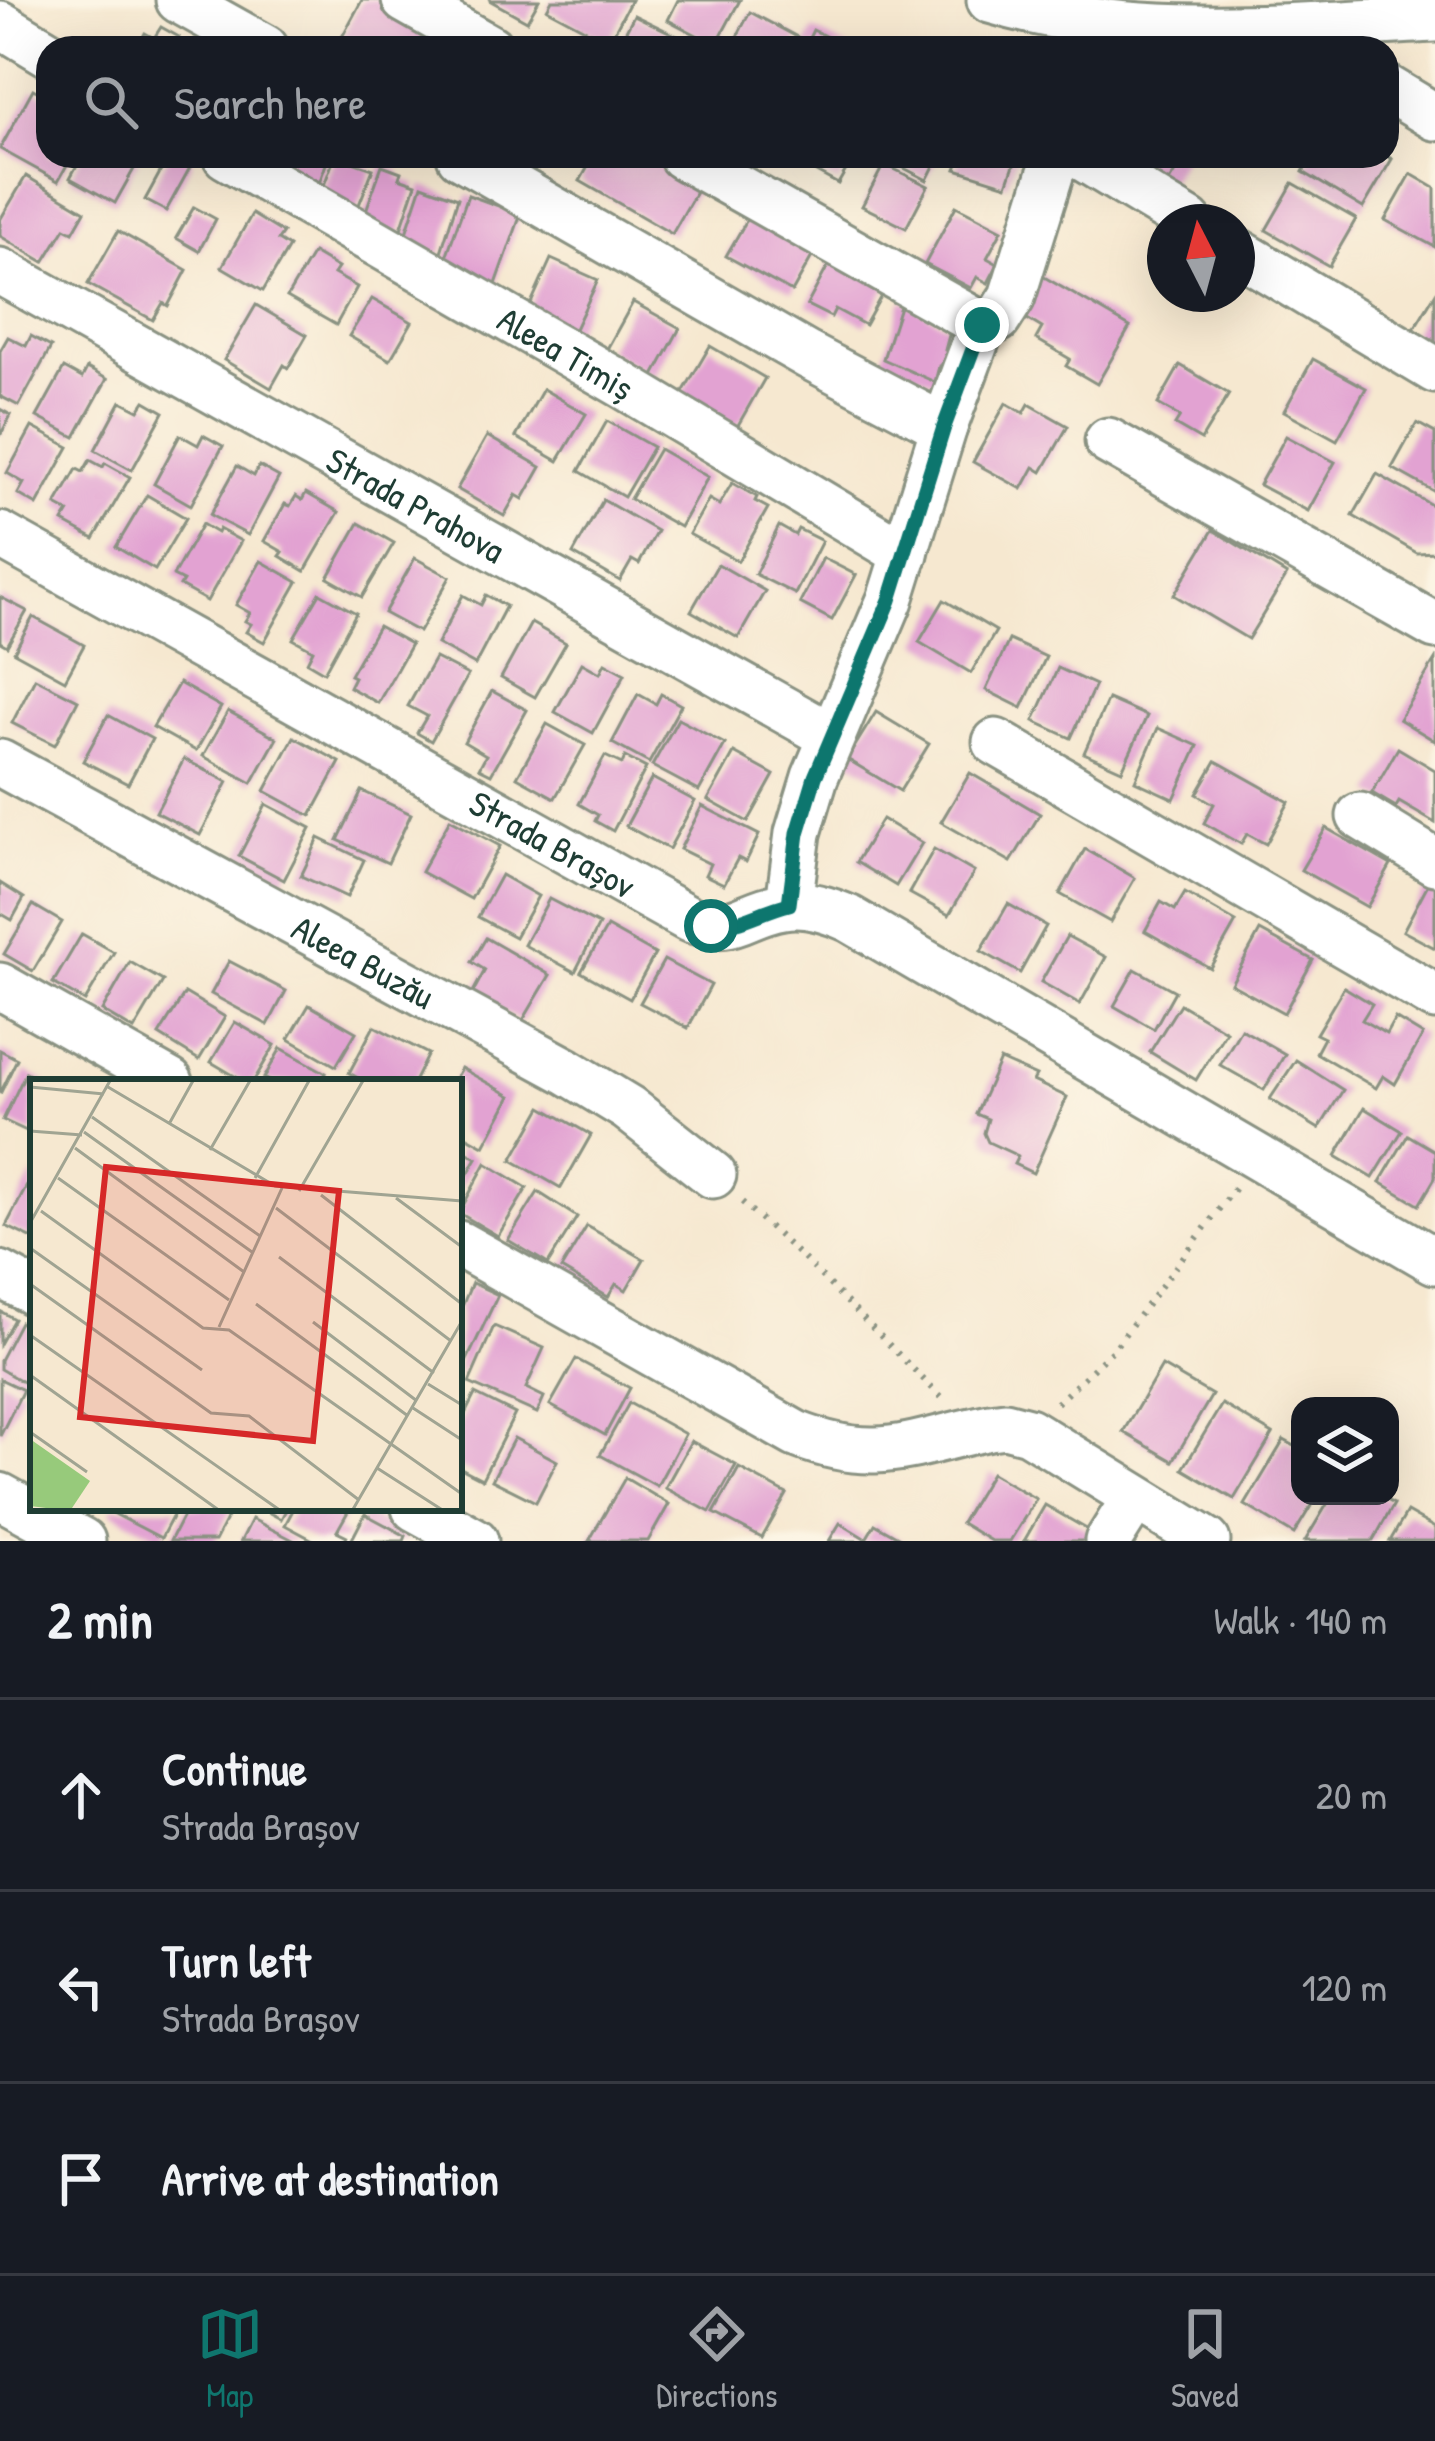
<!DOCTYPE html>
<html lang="en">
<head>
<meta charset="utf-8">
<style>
	body { margin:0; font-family:"Patrick Hand",sans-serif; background:#20242c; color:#f1f3f6 }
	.controls { position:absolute; right:36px; bottom:36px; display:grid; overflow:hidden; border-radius:24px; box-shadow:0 12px 48px #0002 }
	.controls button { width:108px; height:108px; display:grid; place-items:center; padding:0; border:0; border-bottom:3px solid #363941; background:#171b24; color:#f1f3f6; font:60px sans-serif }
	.compass { position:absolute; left:1147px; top:204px; width:108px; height:108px; border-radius:50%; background:#171b24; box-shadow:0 12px 48px #0002; rotate:354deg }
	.stop { position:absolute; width:36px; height:36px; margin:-27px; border:9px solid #0f766e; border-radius:50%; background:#fff }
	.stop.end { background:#0f766e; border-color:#fff; box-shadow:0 3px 12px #0008 }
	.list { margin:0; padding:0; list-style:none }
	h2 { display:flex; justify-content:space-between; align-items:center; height:156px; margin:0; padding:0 48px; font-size:51px }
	h2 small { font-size:39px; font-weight:400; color:#9ea1a6 }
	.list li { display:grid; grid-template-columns:78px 1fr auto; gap:36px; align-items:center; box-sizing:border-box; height:192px; padding:0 48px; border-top:3px solid #363941 }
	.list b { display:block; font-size:45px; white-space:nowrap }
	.list p { margin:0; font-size:39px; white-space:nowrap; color:#9ea1a6 }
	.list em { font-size:39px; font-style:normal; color:#9ea1a6 }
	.icon { flex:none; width:66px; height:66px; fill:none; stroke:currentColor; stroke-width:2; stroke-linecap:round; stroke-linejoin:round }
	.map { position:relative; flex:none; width:1435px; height:1541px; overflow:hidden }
	.search { position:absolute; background:#171b24; box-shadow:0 12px 48px #0002; left:36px; right:36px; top:36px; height:132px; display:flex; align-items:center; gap:30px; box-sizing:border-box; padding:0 42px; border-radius:36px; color:#9ea1a6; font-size:45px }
	.sheet { height:732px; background:#171b24 }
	nav { display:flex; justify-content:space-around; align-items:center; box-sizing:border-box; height:168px; border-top:3px solid #363941; background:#171b24; font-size:33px; color:#9ea1a6 }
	nav a { display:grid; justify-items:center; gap:6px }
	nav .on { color:#0f766e }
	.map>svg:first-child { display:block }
	.building { fill:#e2a2d2 }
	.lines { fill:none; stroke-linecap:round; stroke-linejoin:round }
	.minor-casing { stroke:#8a9282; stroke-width:51 }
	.path { stroke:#8a9282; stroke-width:6; stroke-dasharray:3 9; stroke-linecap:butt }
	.minor { stroke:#fff; stroke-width:45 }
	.route { stroke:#0f766e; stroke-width:15 }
	.labels { text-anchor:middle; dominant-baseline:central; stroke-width:9; stroke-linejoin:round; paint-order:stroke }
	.street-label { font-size:36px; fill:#1f3d34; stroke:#fcf5e5 }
	.inset-road { fill:none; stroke:#a0a492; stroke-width:3 }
	.view { fill:#d62828; fill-opacity:0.15; stroke:#d62828; stroke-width:6 }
	.inset-edge { fill:none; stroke:#1f3d34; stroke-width:6 }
</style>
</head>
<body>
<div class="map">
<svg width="1435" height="1541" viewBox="0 0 1435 1541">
	<rect width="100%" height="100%" fill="#fcf5e5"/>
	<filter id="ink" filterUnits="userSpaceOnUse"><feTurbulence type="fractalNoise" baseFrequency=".00833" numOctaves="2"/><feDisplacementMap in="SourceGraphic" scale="24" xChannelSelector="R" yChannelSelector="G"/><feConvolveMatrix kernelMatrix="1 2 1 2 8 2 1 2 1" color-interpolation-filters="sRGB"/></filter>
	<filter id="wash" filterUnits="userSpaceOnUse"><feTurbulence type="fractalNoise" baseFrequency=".004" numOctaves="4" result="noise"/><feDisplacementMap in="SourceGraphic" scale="48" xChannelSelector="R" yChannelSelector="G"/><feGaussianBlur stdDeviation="2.7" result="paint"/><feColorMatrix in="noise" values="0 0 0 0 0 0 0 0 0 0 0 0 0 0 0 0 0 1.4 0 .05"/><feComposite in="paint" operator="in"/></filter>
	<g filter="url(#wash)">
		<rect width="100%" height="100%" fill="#f6e8d0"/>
		<g id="blocks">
			<!-- building -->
			<g class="building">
				<path d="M362,0h19l50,28 -11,20h-84z"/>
				<path d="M489,0h50l-12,21z"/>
				<path d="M552,0h79l-22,42 -62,-33z"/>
				<path d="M678,0h62l-24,45 -48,-25z"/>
				<path d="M750,12l49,26 -5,10h-63z"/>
				<path d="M634,15l43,21 -6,12h-54z"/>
				<path d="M161,27l18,10 -6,11h-36l8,-15 9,5z"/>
				<path d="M813,30l37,18h-46z"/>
				<path d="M33,89l15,8v59h24l-14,25 -58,-32z"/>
				<path d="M82,156h51l6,4 -24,43 -45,-25z"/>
				<path d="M169,156h14l10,6 -27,49 -21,-11z"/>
				<path d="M287,156h42l-14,38 -37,-15z"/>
				<path d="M335,156l38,13 -18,46 -37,-14z"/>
				<path d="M594,156h55l51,29 -28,49 -92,-53z"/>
				<path d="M787,156h67l-16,28z"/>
				<path d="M881,156h58l-12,24z"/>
				<path d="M961,156h56l-10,29 -51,-16z"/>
				<path d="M1127,156h58l-16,26z"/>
				<path d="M1312,156h75l5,3 -29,49 -60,-36z"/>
				<path d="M884,164l44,22 -22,42 -44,-22z"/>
				<path d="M382,165l19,7 -2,6 17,6 -17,51 -37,-13z"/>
				<path d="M1411,174l24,14v59l-50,-27z"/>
				<path d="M26,176l59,35 -12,21 -8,-4 -21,34 -44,-26v-16z"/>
				<path d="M1293,183l63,36 -27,47 -63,-36z"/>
				<path d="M422,185l36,13 -18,57 -37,-13z"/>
				<path d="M468,195l53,19 -26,73 -53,-19z"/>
				<path d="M956,206l46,24 -15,28 11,6 -10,19 -11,-6 -6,11 -46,-24z"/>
				<path d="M194,207l22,12 -17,32 -23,-13z"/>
				<path d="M752,211l66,35 -26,46 -66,-36z"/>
				<path d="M252,214l31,19 -5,7 11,7 -26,44 -41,-24z"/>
				<path d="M118,231l69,39 -19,36 -5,-3 -10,17 -65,-36z"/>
				<path d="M836,251l54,29 -25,45 -30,-16 -4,8 -24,-12z"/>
				<path d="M313,253l25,15 -4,6 23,13 -21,38 -49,-28z"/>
				<path d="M551,259l47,21 -24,51 -46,-21z"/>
				<path d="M1039,274l91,53 -33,57 -31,-18 4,-7 -34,-20 6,-11 -18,-11z"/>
				<path d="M1435,294v52l-23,-14z"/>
				<path d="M372,299l40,23 -22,38 -41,-24z"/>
				<path d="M902,300l49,28 -6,22 3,2 -3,14h-6l-4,16 -52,-23z"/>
				<path d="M633,302l47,26 -26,48 -47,-27z"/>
				<path d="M256,305l51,30 -19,33 -4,-3 -13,23 -47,-28z"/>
				<path d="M31,336l20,11 -32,59 -19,-10v-45l8,-14 18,9z"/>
				<path d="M710,346l55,32 -28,49 -55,-33z"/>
				<path d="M1313,359l53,29 -29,52 -53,-29z"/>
				<path d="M1180,365l49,29 -28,46 -26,-15 5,-8 -22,-13z"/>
				<path d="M64,368l18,10 5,-10 20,11 -32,58 -38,-20z"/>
				<path d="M543,389l43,25 -28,47 -42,-24z"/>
				<path d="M121,401l18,9 6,-9 19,11 -32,58 -37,-20z"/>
				<path d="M1006,403l18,10 5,-9 39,22 -26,46 -8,-5 -12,22 -49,-27z"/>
				<path d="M0,409l11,6 -11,21z"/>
				<path d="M607,421l46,26 -29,50 -45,-26z"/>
				<path d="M1417,423l18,10v59l-43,-24z"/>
				<path d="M32,427l37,20 -32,58 -19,-11 6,-11 -17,-10z"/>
				<path d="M180,435l18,10 5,-10 20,11 -32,59 -37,-21z"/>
				<path d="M487,436l54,31 -18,32 -7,-4 -12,21 -47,-27z"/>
				<path d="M1286,436l49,26 -27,49 -49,-26z"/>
				<path d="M659,449l49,28 -28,50 -50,-28z"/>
				<path d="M90,460l13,7 2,-4 25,14 -36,62 -31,-17 6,-10 -13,-7 21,-36 6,3z"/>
				<path d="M237,466l17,10 5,-10 20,11 -31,58 -38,-20z"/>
				<path d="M1377,474l58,33v45l-18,1 -64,-37z"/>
				<path d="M732,483l25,14 -2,4 13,7 -30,53 -49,-27 20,-35 10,6z"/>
				<path d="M306,493l33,19 -34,59 -25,-15 3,-4 -19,-11 21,-37 5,2 6,-10 6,4z"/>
				<path d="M147,495l39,23 -31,52 -39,-23z"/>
				<path d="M603,500l54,31 -18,33 -7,-4 -12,21 -47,-27z"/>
				<path d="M359,523l35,20 -32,54 -34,-19z"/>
				<path d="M202,524l15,9 2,-4 22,12 -34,60 -27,-15 3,-5 -10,-5z"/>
				<path d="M779,526l16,9 3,-6 24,12 -27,53 -40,-20z"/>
				<path d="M1213,530l74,45 -39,64 -74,-44z"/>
				<path d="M415,558l35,19 -31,55 -35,-19z"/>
				<path d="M823,558l33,17 -24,45 -32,-17z"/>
				<path d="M261,561l37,21 -34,60 -18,-10 5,-8 -6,-3 5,-8 -14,-8z"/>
				<path d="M718,564l47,27 -27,47 -47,-27z"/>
				<path d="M320,593l36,20 -32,59 -17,-10 6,-12 -20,-11z"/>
				<path d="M463,595l18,10 5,-10 20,11 -31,59 -38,-21z"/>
				<path d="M0,597l27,14 -20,35 -7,-4z"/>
				<path d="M944,600l52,31 -25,42 -52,-31z"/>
				<path d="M33,617l51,28 -19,35 -51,-28z"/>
				<path d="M531,623l35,20 -31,54 -34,-19z"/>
				<path d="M378,626l33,18 -33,59 -29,-16 5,-10 -4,-2z"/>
				<path d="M1009,640l37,17 -24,51 -36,-18z"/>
				<path d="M435,658l33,17 -37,66 -14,-8 10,-17 -19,-10z"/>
				<path d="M1435,660v81l-36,-22z"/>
				<path d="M582,663l18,10 5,-10 20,11 -32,59 -38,-21z"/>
				<path d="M1058,668l37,17 -24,53 -37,-17z"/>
				<path d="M35,678l43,22 -23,45 -43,-22z"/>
				<path d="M179,683l42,24 -25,44 -43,-24z"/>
				<path d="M492,691l35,19 -36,64 -12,-6 7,-13 -22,-13z"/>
				<path d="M638,694l18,10 5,-10 20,11 -32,58 -37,-20z"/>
				<path d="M1108,699l39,17 -25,54 -38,-17z"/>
				<path d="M228,711l49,27 -25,45 -49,-27z"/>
				<path d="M876,712l53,32 -29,47 -53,-32z"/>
				<path d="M108,715l44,24 -24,45 -45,-23z"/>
				<path d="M678,719l47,25 -26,47 -47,-25z"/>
				<path d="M547,724l38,21 -30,53 -38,-21z"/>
				<path d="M1158,728l40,18 -24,53 -39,-18z"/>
				<path d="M294,737l46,25 -29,54 -46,-25z"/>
				<path d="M1398,748l37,22v53l-36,-21 -3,5 -24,-14z"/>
				<path d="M734,753l40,22 -26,47 -40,-22z"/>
				<path d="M605,756l17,8 3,-7 21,11 -33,63 -18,-10 3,-6 -19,-11z"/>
				<path d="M184,759l44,23 -28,53 -44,-23z"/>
				<path d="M1216,761l73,41 -23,42 -19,-10 -6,10 -37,-21 10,-19 -17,-10z"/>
				<path d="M970,773l70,41 -29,48 -70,-40z"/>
				<path d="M652,778l43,23 -26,48 -43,-23z"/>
				<path d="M362,791l49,23 -23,49 -50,-23z"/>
				<path d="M266,804l45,24 -27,52 -45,-24z"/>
				<path d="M702,806l57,29 -13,27 -8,-4 -14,26 -19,-9 5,-11 -30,-15z"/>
				<path d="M450,819l50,27 -29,53 -50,-27z"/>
				<path d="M882,819l40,24 -26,43 -40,-24z"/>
				<path d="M1326,828l65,37 -24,42 -66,-37z"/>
				<path d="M319,838l45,22 -17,37 -46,-21z"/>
				<path d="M934,849l40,23 -25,43 -40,-22z"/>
				<path d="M1085,849l50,29 -25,44 -50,-28z"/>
				<path d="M501,875l37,21 -23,41 -37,-20z"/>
				<path d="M1429,882l6,3v63l-32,-17z"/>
				<path d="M0,883l24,15 -12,22 -12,-7z"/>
				<path d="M1185,893l51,29 -26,46 -65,-37 16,-29 14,8z"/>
				<path d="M549,899l50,26 -24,47 -51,-27z"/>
				<path d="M1008,904l38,22 -26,47 -39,-22z"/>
				<path d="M33,905l29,17 -29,49 -29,-17z"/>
				<path d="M607,927l48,27 -25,45 -49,-27z"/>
				<path d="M1260,931l53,29 -29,53 -53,-29z"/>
				<path d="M82,934l32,18 -29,49 -32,-18z"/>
				<path d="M1067,936l39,21 -26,47 -39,-22z"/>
				<path d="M486,938l64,37 -28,47 -50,-28 13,-24 -13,-8z"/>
				<path d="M664,960l47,25 -23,43 -48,-25z"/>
				<path d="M229,961l57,30 -18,34 -57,-31z"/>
				<path d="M130,962l33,19 -29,49 -32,-19z"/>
				<path d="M1135,969l40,22 -21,38 -40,-23z"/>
				<path d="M1344,987l28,17 -10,16 24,14 9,-16 28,17 -28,49 -12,-8 -7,12 -60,-35 8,-15 -8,-4z"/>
				<path d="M185,993l40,24 -26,43 -40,-25z"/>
				<path d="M1180,1004l46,27 -30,49 -46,-28z"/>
				<path d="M309,1005l47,27 -20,34 -47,-27z"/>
				<path d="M235,1022l40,23 -22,37h-8l-34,-20z"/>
				<path d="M374,1026l54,28 -14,28h-48l-17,-9z"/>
				<path d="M1241,1029l44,25 -21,36 -44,-25z"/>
				<path d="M281,1048l45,25 -5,9h-49l-8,-4z"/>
				<path d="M0,1050l17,9 -17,35z"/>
				<path d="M1000,1060l36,16 -3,5 34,16 -34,76 -19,-9 4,-8 -30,-14 -4,-9 4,-14 -12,-5z"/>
				<path d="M1296,1060l47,30 -24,39 -49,-30z"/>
				<path d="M461,1068l50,28 -27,50 -25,-14v-50h-6z"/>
				<path d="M26,1072l21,10h-14v52l-30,-14z"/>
				<path d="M542,1107l49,28 -30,53 -49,-28z"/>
				<path d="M1364,1108l38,23 -29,47 -37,-22z"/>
				<path d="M1408,1135l27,16v27l-16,27 -39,-23z"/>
				<path d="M459,1148l18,10 -18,31z"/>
				<path d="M486,1163l41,25 -29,48 -39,-23z"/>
				<path d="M33,1174v65l-27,-13z"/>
				<path d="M538,1192l39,25 -29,47 -40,-24z"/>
				<path d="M587,1226l57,33 -18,31 -10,-6 -8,13 -47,-28z"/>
				<path d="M472,1283l26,12 -39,82v-75l4,2z"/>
				<path d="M0,1311l14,8 -14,25z"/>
				<path d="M20,1322l13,7v59l-33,-19v-9z"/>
				<path d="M494,1326l50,22 -18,40 18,9 -7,16 -68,-30z"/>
				<path d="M576,1359l54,29 -25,47 -55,-30z"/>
				<path d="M1162,1366l50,29 -39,66 -50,-29z"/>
				<path d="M0,1379l23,11 -23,46z"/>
				<path d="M475,1394l40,20 -33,65 -23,-12v-41z"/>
				<path d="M629,1403l56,31 -28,52 -57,-31z"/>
				<path d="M1222,1404l51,30 -39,65 -51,-30z"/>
				<path d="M514,1438l43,23 -21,41 -44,-22z"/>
				<path d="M1284,1440l16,9v47h17l-23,38 -49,-29z"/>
				<path d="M691,1441l45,24 -26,47 -45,-24z"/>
				<path d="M739,1468l48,26 -25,44 -48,-25z"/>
				<path d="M991,1473l45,26 -26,42h-19l-30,-18z"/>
				<path d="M625,1478l44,26 -21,37h-59z"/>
				<path d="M1332,1496h47l15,8 -21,37h-68z"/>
				<path d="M1045,1505l45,26 -6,10h-60z"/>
				<path d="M113,1508h64l-16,30 -50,-26z"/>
				<path d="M187,1508h45l-17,33h-45z"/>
				<path d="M260,1508h27l-6,11z"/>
				<path d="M294,1508h56l-13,23 10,5 -2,5h-30l-30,-16z"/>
				<path d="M1407,1512l28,16v13h-45z"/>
				<path d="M365,1514l41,22 -2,5h-53z"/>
				<path d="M252,1519l43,22h-54z"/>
				<path d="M840,1523l26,16 9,-15 30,17h-76z"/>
			</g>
		</g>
	</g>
	<g filter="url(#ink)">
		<use href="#blocks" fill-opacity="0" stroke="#8a9282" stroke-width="3"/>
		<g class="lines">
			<!-- minor casing -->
			<g class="minor-casing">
				<g id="minor">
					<path d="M179,0l86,48"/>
					<path d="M405,0l85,48"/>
					<path d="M990,0c143,43 298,26 445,19"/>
					<path d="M0,24l48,29"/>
					<path d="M1387,88l48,29"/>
					<path id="s1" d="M226,156l397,229 282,169"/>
					<path d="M460,156l347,199 137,72"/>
					<path d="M682,156l300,169"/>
					<path d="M1080,156l109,66"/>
					<path d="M1237,251l198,119"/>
					<path id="s2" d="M0,271l831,465"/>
					<path d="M1108,441l327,185"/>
					<path id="s3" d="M0,535l689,384c49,16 51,-6 94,-13 23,-4 46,4 67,13l585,342"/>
					<path d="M996,742l439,255"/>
					<path id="s4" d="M0,763l567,308 61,37 85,67"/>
					<path d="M1360,816l75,46"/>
					<path d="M789,904l9,-71 17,-56 75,-177 54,-173 38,-102 16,-6 14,-22 44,-141"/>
					<path d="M0,986l170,96"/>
					<path d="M459,1244l337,190c82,32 115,9 194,-7l15,-2 23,6 179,110"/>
					<path d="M0,1274l33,18"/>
					<path d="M0,1496l82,45"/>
					<path d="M415,1508l60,33"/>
					<path d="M1108,1541l27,-43"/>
				</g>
			</g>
			<!-- path -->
			<g class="path">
				<path d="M742,1202l60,55 141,142"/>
				<path d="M1057,1403l56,-53 122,-162"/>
			</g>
			<!-- minor -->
			<use href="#minor" class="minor"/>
		</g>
	</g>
	<g class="lines" filter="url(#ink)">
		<!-- route -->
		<path class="route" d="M711,926c29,0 50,-15 78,-22l9,-71 17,-56 75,-177 54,-173 38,-102"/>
	</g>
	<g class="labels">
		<!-- street labels -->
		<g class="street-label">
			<text stroke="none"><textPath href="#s1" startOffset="393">Aleea Timiș</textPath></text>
			<text stroke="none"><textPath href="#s2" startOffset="477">Strada Prahova</textPath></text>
			<text stroke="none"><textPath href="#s3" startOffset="633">Strada Brașov</textPath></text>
			<text stroke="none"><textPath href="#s4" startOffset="414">Aleea Buzău</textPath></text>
		</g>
	</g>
	<!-- overview -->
	<g transform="translate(30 1079)">
		<rect width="432" height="432" fill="#f6e8d0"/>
		<path d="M0,360l60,42 -20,30 -40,-5z" fill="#97ca7b"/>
		<path class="inset-road" d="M0,8l74,7M78,8l167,99 187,15M62,38l168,119M139,45l25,-45M0,52l52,4M54,53l168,120M45,69l169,124M180,71l41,-71M28,99l171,122M225,99l55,-99M269,112l65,-112M291,116l141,109M366,119l66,49M246,129l175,133M11,132l162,117 26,2 233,164M0,144l81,-144M0,169l172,122M249,178l155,116M0,205l181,129 38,3 110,84M226,225l152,112M283,243l104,79M189,248l63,-139M0,256l251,176M0,296l190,136M398,305l34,21M383,329l49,32M0,353l57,40M347,389l67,43M322,432l110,-190"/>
		<path class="view" d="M76,88l233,24 -26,250 -233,-24z"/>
		<rect width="432" height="432" class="inset-edge"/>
	</g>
</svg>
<div class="controls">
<button><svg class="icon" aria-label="layers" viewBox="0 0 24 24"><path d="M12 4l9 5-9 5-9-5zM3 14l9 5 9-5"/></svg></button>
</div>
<svg class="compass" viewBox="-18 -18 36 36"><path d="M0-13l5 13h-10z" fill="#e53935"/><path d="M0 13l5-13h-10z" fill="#9ea1a6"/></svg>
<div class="stop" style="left:711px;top:926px"></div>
<div class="stop end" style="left:982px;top:325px"></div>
<div class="search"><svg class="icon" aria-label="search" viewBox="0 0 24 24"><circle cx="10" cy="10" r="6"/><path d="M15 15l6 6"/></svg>Search here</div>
</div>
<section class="sheet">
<h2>2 min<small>Walk · 140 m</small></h2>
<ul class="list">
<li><svg class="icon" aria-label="ahead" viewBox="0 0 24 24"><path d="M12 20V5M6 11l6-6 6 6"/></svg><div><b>Continue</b><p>Strada Brașov</p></div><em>20 m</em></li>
<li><svg class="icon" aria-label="left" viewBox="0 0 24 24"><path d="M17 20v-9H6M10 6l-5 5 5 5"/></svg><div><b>Turn left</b><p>Strada Brașov</p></div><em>120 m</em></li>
<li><svg class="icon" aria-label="arrive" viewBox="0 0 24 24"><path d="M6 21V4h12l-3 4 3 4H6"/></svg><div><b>Arrive at destination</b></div></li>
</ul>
</section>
<nav>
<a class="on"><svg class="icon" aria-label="map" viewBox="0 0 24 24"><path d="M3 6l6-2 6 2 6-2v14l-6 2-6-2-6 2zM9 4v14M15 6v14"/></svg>Map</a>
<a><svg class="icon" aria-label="directions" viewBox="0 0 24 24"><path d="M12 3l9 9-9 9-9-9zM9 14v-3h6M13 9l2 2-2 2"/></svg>Directions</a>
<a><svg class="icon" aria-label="saved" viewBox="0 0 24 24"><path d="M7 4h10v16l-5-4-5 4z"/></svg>Saved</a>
</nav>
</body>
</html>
